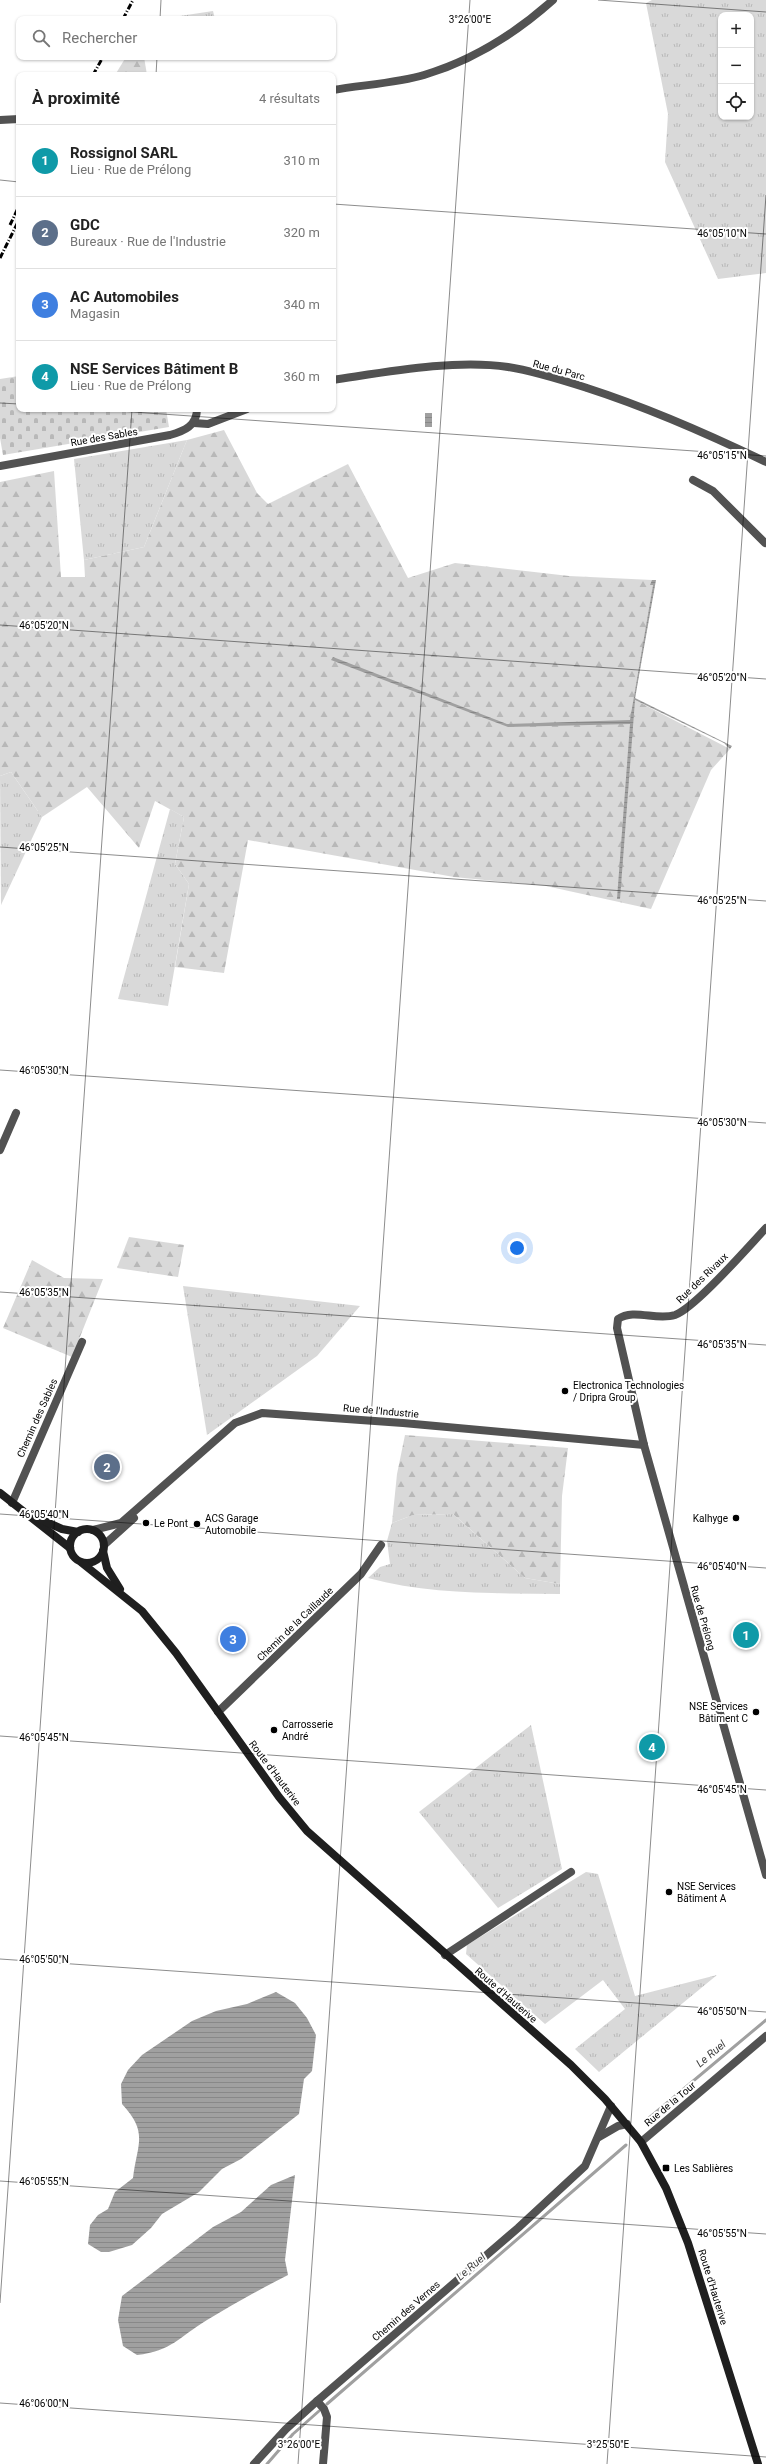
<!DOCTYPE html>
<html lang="fr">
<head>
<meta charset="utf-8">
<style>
	body { margin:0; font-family:Roboto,sans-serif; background:#f2f2f2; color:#222 }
	.controls { position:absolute; right:12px; top:12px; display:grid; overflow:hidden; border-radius:8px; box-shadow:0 1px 3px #0004 }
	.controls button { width:36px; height:36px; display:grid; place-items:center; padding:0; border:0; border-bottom:1px solid #e0e0e0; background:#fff; color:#222; font:20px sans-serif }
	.you { position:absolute; left:517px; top:1248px; width:14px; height:14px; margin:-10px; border:3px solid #fff; border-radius:50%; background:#1a73e8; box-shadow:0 0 0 6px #1a73e833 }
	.badge { display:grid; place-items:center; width:26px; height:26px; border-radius:50%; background:#0b8043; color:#fff; font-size:13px; font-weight:700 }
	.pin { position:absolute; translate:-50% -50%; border:2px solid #fff; box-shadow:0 1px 4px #0006 }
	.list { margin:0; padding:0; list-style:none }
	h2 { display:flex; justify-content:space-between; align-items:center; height:52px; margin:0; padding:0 16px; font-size:17px }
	h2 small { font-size:13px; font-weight:400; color:#767676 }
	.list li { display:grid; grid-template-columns:26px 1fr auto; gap:12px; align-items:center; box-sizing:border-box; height:72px; padding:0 16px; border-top:1px solid #e0e0e0 }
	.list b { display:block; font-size:15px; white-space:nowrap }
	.list p { margin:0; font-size:13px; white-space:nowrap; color:#767676 }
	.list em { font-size:13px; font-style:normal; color:#767676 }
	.icon { flex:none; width:22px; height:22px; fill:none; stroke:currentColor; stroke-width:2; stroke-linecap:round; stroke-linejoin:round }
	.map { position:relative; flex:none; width:766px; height:2464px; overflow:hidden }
	.search { position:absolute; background:#fff; box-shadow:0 1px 3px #0004; left:16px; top:16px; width:320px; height:44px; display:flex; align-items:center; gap:10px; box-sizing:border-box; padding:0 14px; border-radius:8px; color:#767676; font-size:15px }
	.panel { position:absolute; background:#fff; box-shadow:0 1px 3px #0004; left:16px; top:72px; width:320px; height:340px; border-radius:8px }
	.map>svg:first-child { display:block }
	.grass { fill:url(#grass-tufts); fill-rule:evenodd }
	.forest { fill:url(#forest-firs) }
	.cemetery { fill:url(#cemetery-stones) }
	.water { fill:url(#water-rules) }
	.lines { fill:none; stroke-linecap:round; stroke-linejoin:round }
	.stream { stroke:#a0a0a0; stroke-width:3 }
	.street { stroke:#525252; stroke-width:8 }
	.secondary { stroke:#1f1f1f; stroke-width:8 }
	.rail { stroke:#000; stroke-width:3; stroke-dasharray:6 2 1 2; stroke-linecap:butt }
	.ticks { fill:none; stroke:#000; stroke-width:1; stroke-opacity:0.45 }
	.poi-dot { fill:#000; stroke:#fff; stroke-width:1.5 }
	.labels { text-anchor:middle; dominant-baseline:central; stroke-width:4; stroke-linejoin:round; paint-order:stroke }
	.street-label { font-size:10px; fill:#000; stroke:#fff }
	.poi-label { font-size:10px; fill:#000; stroke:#fff; text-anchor:start }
	.water-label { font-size:11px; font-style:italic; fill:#414141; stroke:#fff }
	.ticks-label { font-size:10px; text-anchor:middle; fill:#000; stroke:#fff; stroke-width:4; stroke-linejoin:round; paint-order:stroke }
</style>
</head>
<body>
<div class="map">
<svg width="766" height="2464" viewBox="0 0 766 2464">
	<defs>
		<pattern id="grass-tufts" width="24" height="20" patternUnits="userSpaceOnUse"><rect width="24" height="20" fill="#d9d9d9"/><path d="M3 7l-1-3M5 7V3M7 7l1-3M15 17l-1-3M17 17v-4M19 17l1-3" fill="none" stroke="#b8b8b8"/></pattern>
		<pattern id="forest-firs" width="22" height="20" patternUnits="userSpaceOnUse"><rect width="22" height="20" fill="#d9d9d9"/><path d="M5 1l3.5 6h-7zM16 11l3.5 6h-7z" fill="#b8b8b8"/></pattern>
		<pattern id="cemetery-stones" width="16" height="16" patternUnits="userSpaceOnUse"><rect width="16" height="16" fill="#d9d9d9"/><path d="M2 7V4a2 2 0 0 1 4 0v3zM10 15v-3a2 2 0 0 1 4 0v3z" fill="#b8b8b8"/></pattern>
		<pattern id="water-rules" width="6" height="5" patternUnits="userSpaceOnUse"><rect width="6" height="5" fill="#a0a0a0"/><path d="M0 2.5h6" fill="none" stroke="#888"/></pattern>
	</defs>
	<rect width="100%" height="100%" fill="#fff"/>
	<!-- grass -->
	<g class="grass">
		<path d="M652,0h114v273l-48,6 -53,-117 3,-48 -22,-111zM721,15h30v102h-30z"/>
		<path d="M213,11l2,8h-55z"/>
		<path d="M187,440l-43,107 -60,13 -10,-101z"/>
		<path d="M11,772l31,45 -41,88 -1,-129z"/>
		<path d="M170,809l14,8 -9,47 14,20 -21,122 -50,-7z"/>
		<path d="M183,1286l177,20 -43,50 -110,79z"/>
		<path d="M453,1514l72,64 35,6v10c-64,-1 -129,1 -192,-16l12,-11 10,-3 -3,-23 5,-18 21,-8z"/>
		<path d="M531,1725l31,144 -64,39 -79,-96z"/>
		<path d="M586,1872l12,2 37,122 82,-21 -118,97 -24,-23 50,-40 -22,-29 -58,44 -79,-70 1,-9z"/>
	</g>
	<!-- forest -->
	<g class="forest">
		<path d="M126,57h18l3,18h-32z"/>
		<path d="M224,430l33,63 11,11 80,-40 60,114 47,-15 114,13 83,4 1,5 -18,115 95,49 -19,21 -60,139 -105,-23 -92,-9 -206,-37 -24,133 -49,-6 14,-83 -14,-20 9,-47 -29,-16 -16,47 -52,-61 -45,30 -31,-45 -11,4v-294l54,-11 7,106h24l-1,-17 60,-13 43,-107z"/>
		<path d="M129,1237l55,8 -6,32 -61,-9z"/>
		<path d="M32,1260l32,18 39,1 -31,78 -69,-29z"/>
		<path d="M405,1435l163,13 -6,48 -2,88 -35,-6 -72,-64 -40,1 -21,8 5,-49z"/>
	</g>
	<!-- cemetery -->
	<path class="cemetery" d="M19,376v33h147l3,18 -166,28 -3,-17v-59z"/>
	<!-- water -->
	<g class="water">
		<rect x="425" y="413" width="7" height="14"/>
		<path d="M652,580h4l-21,118 97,48 -2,3 -6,-6 -89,-43 -15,199h-3l13,-175 -122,3 -177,-67 2,-3 174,67 123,-4 23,-135h-3z"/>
		<path d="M276,1992l19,11 12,15 9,17 -4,36 -8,8 -5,35 -58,45 -19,10 -23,23 -37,22 -11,14 -19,17 -23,7h-8l-13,-8 2,-19 8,-10 10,-6 7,-17 18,-14c4,-34 16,-45 -11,-74l-1,-20 7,-14 14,-15 50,-34 24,-10 31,-7z"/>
		<path d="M295,2175l-10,85 3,15c-28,14 -54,29 -81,45 -28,17 -35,31 -70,35l-14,-9 -5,-26 4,-24 91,-69 28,-15 30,-27z"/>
	</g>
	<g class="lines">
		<!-- stream -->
		<g class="stream">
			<path d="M649,2118l117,-98"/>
			<path d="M327,2404l299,-259"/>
			<path d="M267,2464l26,-30 26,-23"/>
		</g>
		<!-- street -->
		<g class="street">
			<path d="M333,90c28,-5 65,-7 91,-15 47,-14 92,-42 129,-75"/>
			<path d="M0,120l19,-1"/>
			<path d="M333,380c54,-8 121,-21 175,-13 26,4 54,13 79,21 62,20 121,46 179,74"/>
			<path d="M194,423l14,1 39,-15"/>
			<path d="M0,466l170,-31c14,-4 27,-9 27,-26"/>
			<path d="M693,480l20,11 52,52"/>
			<path d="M0,1150l16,-37"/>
			<path d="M766,1228c-18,19 -71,80 -91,87 -19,6 -41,-7 -57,4l-1,9 27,117 122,430"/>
			<path d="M12,1503l70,-161"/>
			<path d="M93,1530l28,-7 114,-100 27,-10 141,10 241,22"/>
			<path d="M104,1545l30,-27"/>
			<path d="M218,1712l143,-138 20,-29"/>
			<path d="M445,1955l126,-83"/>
			<path d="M599,2137l19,-11 9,-2"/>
			<path d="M641,2142l125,-106"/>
			<path d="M317,2401l7,8 3,8 -4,47"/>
			<path d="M254,2464l32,-35 31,-28 201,-173 67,-62 26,-60"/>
		</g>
		<!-- secondary -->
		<g class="secondary">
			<path d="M0,1493l70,55"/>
			<path d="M33,1516l29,13 16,3"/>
			<circle cx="87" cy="1546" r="17"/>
			<path d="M103,1551l4,17 13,21"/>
			<path d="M82,1563l60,48 34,42 103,144 28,34 264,234 34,34 36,43 25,46 22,55 70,221"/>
		</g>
		<!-- rail -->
		<g class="rail">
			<path d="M123,19l10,-19"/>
			<path d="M93,75l10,-18"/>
			<path d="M10,225l9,-19"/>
			<path d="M0,258l19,-38"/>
		</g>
	</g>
	<!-- ticks -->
	<path class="ticks" d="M598,0l168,12M160,19l1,-19M156,75l1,-18M0,180l19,2M333,204l433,30M0,403l19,1M90,409l676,47M0,625l766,54M0,847l766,54M0,1070l766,53M0,1292l766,53M0,1514l766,54M0,1736l766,54M0,1959l766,53M0,2181l766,53M0,2303l132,-1894M0,2403l766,54M298,2464l172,-2464M607,2464l159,-2269"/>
	<!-- markers -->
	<g class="poi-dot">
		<circle cx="565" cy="1391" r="4"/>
		<circle cx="736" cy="1518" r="4"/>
		<circle cx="146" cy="1523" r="4"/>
		<circle cx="197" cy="1524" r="4"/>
		<circle cx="756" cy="1712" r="4"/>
		<circle cx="274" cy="1730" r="4"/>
		<circle cx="669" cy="1892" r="4"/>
		<rect x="662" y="2164" width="8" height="8" rx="2"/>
	</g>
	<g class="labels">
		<!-- street labels -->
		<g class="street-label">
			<text transform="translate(559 370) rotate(15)">Rue du Parc</text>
			<text transform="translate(104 437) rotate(-10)">Rue des Sables</text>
			<text transform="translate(702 1278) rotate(-44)">Rue des Rivaux</text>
			<text transform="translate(381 1411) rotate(5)">Rue de l'Industrie</text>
			<text transform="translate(37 1418) rotate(-66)">Chemin des Sables</text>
			<text transform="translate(703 1618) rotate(74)">Rue de Prélong</text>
			<text transform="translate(295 1624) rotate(-44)">Chemin de la Caillaude</text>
			<text transform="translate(275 1773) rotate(53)">Route d'Hauterive</text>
			<text transform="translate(506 1995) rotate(41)">Route d'Hauterive</text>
			<text transform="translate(670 2104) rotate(-40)">Rue de la Tour</text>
			<text transform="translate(713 2287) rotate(73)">Route d'Hauterive</text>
			<text transform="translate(406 2311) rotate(-41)">Chemin des Vernes</text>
		</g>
		<!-- poi labels -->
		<g class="poi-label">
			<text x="573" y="1385">Electronica Technologies<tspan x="573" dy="12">/ Dripra Group</tspan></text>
			<text x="205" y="1518">ACS Garage<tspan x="205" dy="12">Automobile</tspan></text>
			<text x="728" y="1518" text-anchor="end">Kalhyge</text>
			<text x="154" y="1523">Le Pont</text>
			<text x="748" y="1706" text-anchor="end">NSE Services<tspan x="748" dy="12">Bâtiment C</tspan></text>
			<text x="282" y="1724">Carrosserie<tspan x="282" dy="12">André</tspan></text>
			<text x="677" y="1886">NSE Services<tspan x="677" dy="12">Bâtiment A</tspan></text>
			<text x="674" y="2168">Les Sablières</text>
		</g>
		<!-- water labels -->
		<g class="water-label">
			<text transform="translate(711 2054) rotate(-40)">Le Ruel</text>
			<text transform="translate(471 2267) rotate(-41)">Le Ruel</text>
		</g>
	</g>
	<g class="ticks-label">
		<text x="470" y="23">3°26'00"E</text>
		<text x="722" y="237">46°05'10"N</text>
		<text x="722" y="459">46°05'15"N</text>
		<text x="44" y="629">46°05'20"N</text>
		<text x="722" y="681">46°05'20"N</text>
		<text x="44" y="851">46°05'25"N</text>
		<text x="722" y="904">46°05'25"N</text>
		<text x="44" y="1074">46°05'30"N</text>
		<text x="722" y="1126">46°05'30"N</text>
		<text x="44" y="1296">46°05'35"N</text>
		<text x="722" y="1348">46°05'35"N</text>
		<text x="44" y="1518">46°05'40"N</text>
		<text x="722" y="1570">46°05'40"N</text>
		<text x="44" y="1741">46°05'45"N</text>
		<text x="722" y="1793">46°05'45"N</text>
		<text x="44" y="1963">46°05'50"N</text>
		<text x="722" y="2015">46°05'50"N</text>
		<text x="44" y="2185">46°05'55"N</text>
		<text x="722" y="2237">46°05'55"N</text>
		<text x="44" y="2407">46°06'00"N</text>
		<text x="299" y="2448">3°26'00"E</text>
		<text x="608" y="2448">3°25'50"E</text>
	</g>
</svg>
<div class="controls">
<button>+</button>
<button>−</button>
<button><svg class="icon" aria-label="locate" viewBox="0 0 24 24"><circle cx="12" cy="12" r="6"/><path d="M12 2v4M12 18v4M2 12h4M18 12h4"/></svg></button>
</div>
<div class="you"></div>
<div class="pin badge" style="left:746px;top:1635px;background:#0f9aa8">1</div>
<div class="pin badge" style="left:107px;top:1467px;background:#5c6f8a">2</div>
<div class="pin badge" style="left:233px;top:1639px;background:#3f7fe0">3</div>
<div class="pin badge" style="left:652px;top:1747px;background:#0f9aa8">4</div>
<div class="search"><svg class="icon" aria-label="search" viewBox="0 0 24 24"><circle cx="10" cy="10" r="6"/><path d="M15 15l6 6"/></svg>Rechercher</div>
<section class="panel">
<h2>À proximité<small>4 résultats</small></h2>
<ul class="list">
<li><span class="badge" style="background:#0f9aa8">1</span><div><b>Rossignol SARL</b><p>Lieu · Rue de Prélong</p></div><em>310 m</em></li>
<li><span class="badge" style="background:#5c6f8a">2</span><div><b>GDC</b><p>Bureaux · Rue de l'Industrie</p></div><em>320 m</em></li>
<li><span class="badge" style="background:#3f7fe0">3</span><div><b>AC Automobiles</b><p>Magasin</p></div><em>340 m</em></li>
<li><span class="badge" style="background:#0f9aa8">4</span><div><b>NSE Services Bâtiment B</b><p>Lieu · Rue de Prélong</p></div><em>360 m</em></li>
</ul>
</section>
</div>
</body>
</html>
